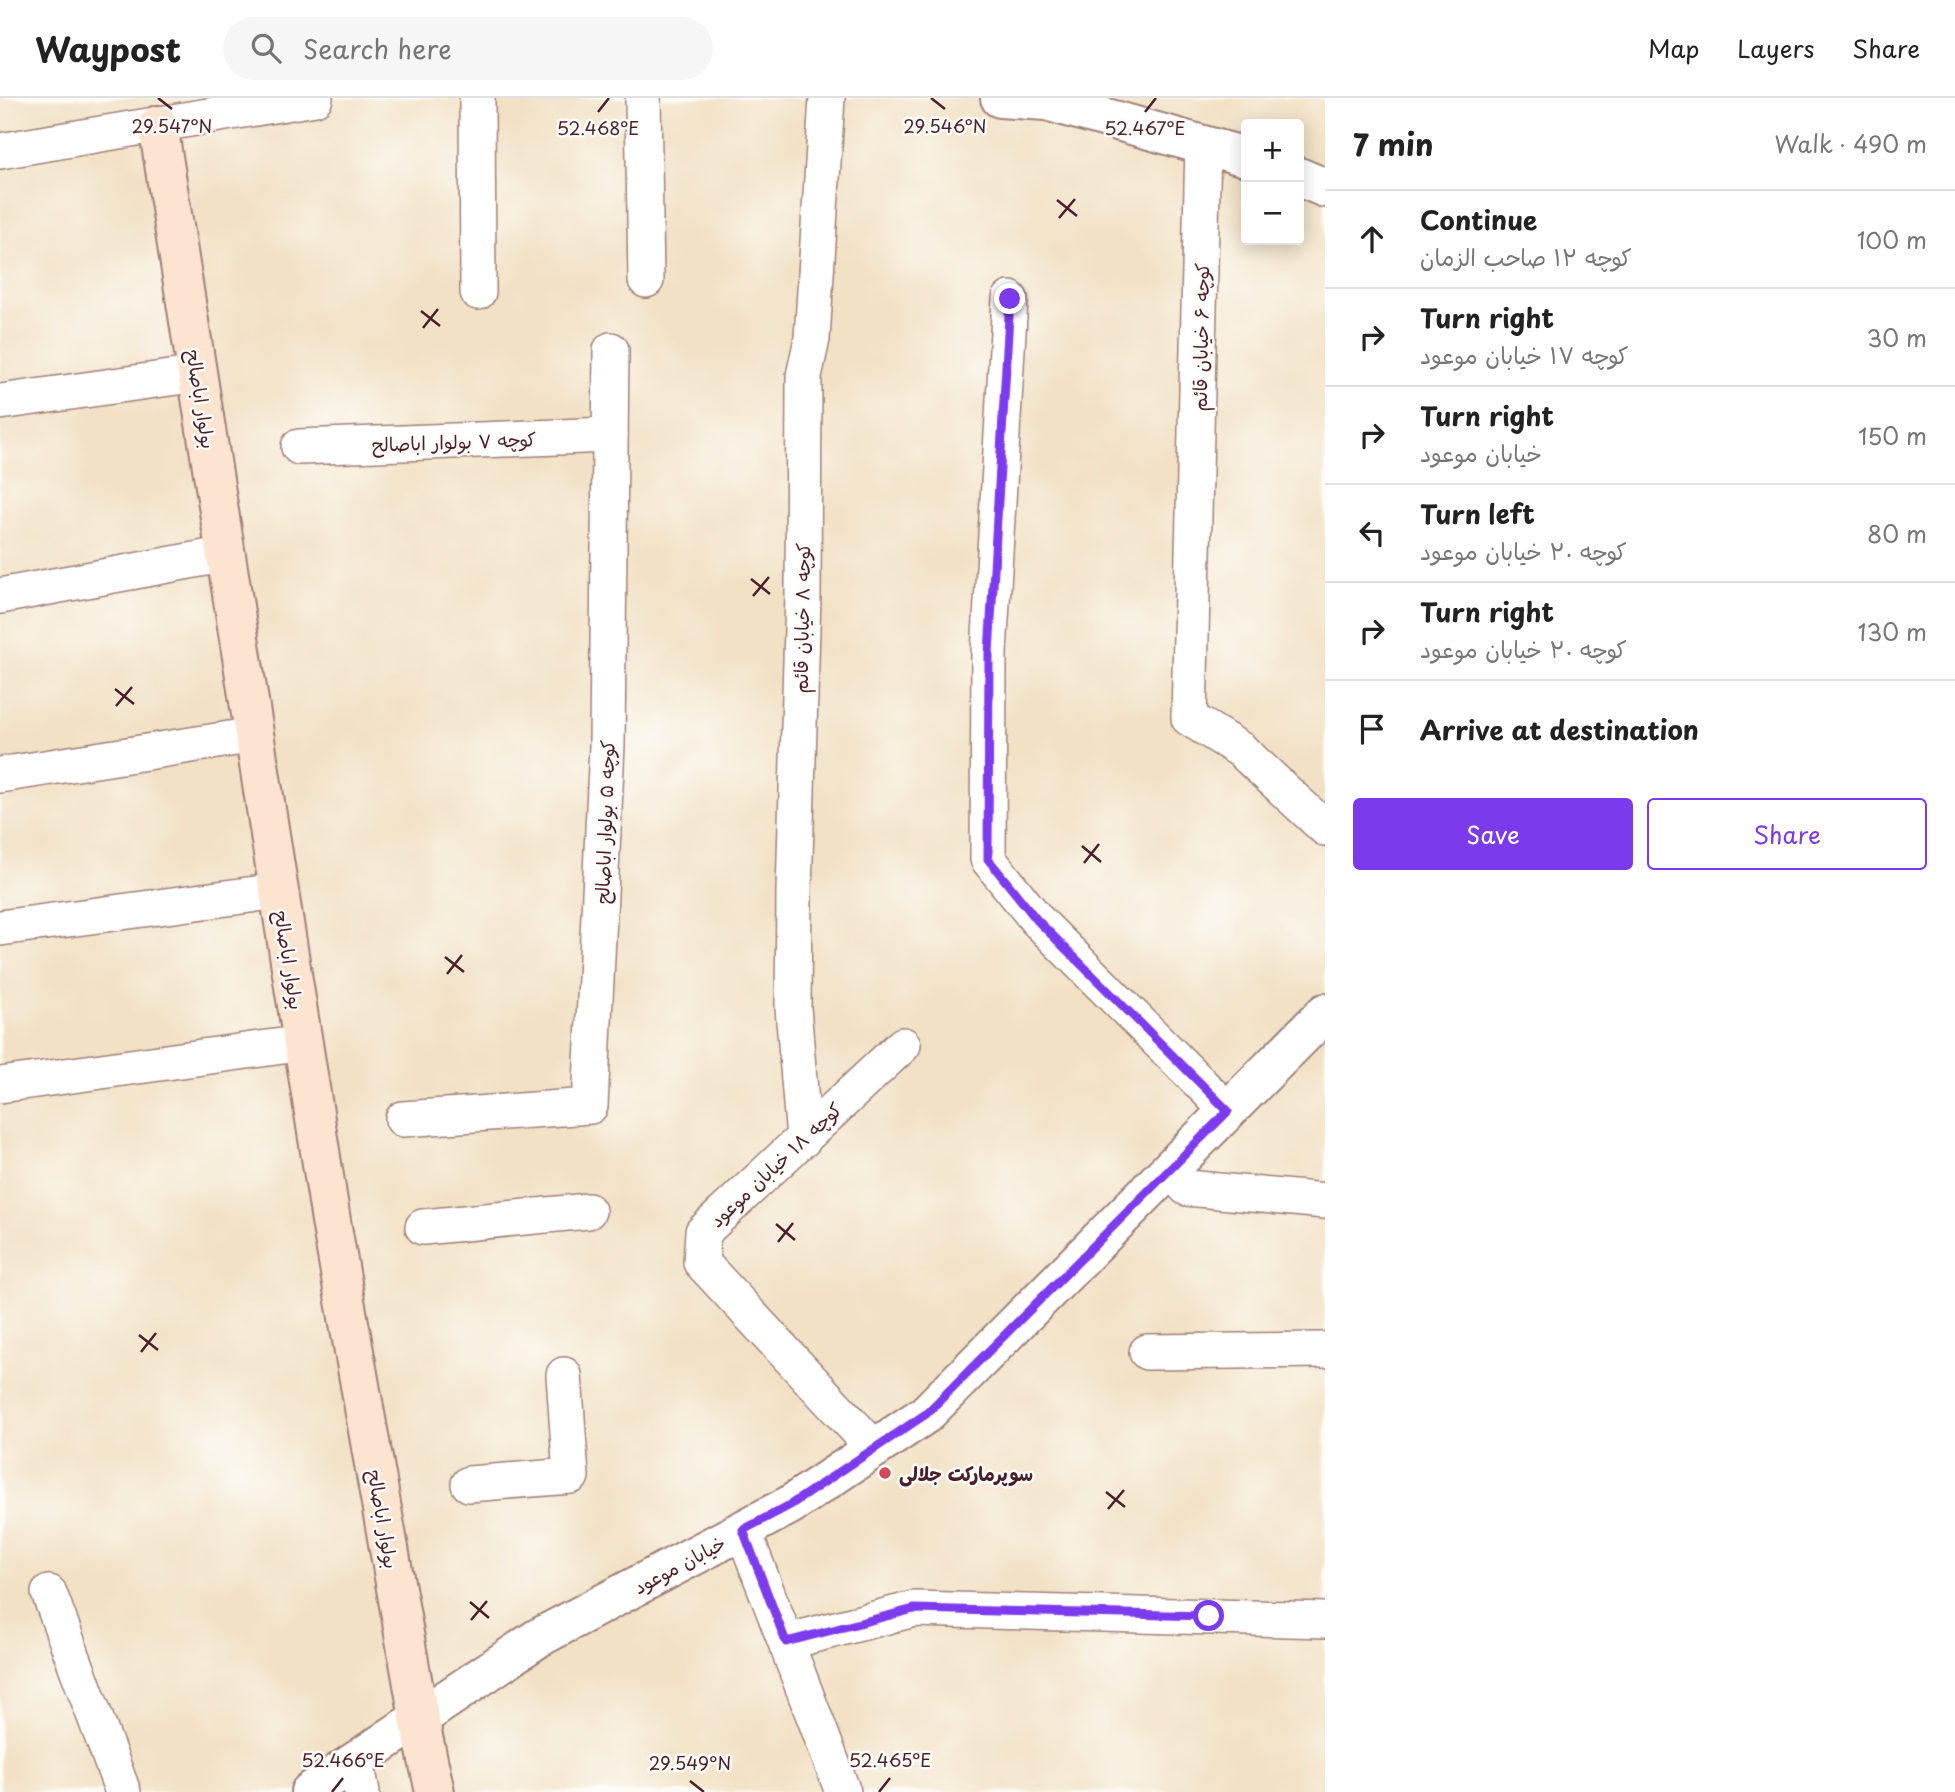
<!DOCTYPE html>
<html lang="en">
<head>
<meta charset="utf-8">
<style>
	body { margin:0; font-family:"Playpen Sans","Playpen Sans Arabic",sans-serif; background:#f6f6f6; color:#222 }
	.controls { position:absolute; right:21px; top:21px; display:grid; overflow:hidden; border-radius:7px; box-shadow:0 4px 18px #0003 }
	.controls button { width:63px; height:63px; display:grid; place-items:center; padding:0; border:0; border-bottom:2px solid #e0e0e0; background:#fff; color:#222; font:35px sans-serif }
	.stop { position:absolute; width:21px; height:21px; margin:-16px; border:5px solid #7c3aed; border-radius:50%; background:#fff }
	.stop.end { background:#7c3aed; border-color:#fff; box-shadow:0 2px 7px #0008 }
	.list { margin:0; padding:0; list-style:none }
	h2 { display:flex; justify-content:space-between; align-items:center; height:91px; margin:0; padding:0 28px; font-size:30px }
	h2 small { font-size:23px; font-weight:400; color:#767676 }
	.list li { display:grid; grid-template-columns:46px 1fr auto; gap:21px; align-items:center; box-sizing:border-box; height:98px; padding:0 28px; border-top:2px solid #e0e0e0 }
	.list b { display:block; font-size:26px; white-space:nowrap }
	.list p { margin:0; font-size:23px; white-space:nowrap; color:#767676 }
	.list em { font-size:23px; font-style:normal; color:#767676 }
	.actions { display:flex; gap:14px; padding:21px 28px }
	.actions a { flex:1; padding:16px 0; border:2px solid #7c3aed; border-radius:7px; text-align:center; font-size:24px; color:#7c3aed }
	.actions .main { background:#7c3aed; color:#fff }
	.icon { flex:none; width:38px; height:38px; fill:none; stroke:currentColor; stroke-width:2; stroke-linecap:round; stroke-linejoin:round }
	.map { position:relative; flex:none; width:1325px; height:1694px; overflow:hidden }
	header { display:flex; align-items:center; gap:42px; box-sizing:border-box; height:98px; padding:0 35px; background:#fff; border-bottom:2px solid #e0e0e0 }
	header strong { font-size:33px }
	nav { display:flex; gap:38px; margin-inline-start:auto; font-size:24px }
	.search { width:490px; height:63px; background:#f6f6f6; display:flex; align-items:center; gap:18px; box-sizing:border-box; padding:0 24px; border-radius:38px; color:#767676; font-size:26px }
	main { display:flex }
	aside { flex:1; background:#fff }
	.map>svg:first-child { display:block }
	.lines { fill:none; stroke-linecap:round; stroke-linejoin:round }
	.minor-casing { stroke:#9e8078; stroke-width:38 }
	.tertiary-casing { stroke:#9e8078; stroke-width:42 }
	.secondary-casing { stroke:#9e8078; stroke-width:42 }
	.minor { stroke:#fff; stroke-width:35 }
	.tertiary { stroke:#fff; stroke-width:38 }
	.secondary { stroke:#fde4d0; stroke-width:38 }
	.route { stroke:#7c3aed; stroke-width:9 }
	.ticks { fill:none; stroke:#4a1f2b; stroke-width:2.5 }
	.poi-dot { fill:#d1495b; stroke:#fdfcf7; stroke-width:2.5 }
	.labels { text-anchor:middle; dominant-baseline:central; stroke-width:5; stroke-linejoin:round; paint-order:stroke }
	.street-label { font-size:19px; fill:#4a1f2b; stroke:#fdfcf7 }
	.poi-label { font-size:19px; font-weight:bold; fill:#4a1f2b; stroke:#fdfcf7; text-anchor:start }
	.ticks-label { font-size:18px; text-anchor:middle; fill:#4a1f2b; stroke:#fdfcf7; stroke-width:5; stroke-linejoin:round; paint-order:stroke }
</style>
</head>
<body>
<header>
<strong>Waypost</strong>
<div class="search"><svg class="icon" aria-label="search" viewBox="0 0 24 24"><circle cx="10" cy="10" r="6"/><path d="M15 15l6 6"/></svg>Search here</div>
<nav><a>Map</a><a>Layers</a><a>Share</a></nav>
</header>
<main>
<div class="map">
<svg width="1325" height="1694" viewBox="0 0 1325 1694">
	<rect width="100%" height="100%" fill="#fdfcf7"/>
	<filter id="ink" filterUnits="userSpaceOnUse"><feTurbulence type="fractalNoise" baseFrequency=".0143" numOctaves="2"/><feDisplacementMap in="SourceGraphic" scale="14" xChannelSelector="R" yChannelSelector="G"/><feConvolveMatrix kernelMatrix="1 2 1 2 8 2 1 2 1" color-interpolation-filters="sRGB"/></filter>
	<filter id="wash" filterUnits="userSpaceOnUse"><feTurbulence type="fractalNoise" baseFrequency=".00686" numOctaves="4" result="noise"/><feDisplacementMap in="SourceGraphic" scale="28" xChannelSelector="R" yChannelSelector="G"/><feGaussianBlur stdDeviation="1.57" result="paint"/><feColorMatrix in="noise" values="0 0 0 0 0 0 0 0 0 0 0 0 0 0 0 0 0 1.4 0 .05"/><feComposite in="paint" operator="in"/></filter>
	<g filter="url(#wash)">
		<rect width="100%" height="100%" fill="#f2e1c5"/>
	</g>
	<g filter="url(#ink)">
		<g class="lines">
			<!-- minor casing -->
			<g class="minor-casing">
				<g id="minor">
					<path d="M477,0l1,194"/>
					<path d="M643,0l3,182"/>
					<path d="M1203,47l-14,573 52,32 84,78"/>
					<path d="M0,53l315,-53"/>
					<path d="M1010,201l-21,354 -1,206 49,61 191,191"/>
					<path d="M0,304l198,-28"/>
					<path d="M299,349l311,-12"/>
					<path d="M0,498l227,-42"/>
					<path d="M0,677l255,-40"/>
					<path d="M0,830l279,-37"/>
					<path d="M0,987l304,-42"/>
					<path d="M403,1021l187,-13 17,-361 4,-395"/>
					<path d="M804,1041l-11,-131 1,-117 9,-295 1,-220 8,-37 15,-241"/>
					<path d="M1170,1072l17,18 138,13"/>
					<path d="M423,1129l165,-16"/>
					<path d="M1147,1254l178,-2"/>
					<path d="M875,1351l-174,-187 2,-30 200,-187"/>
					<path d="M469,1386l102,-8 -7,-101"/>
					<path d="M743,1432l100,262"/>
					<path d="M49,1495l74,199"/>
					<path d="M786,1544l128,-33 411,11"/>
					<path d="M356,1663l6,31"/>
				</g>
			</g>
			<!-- tertiary casing -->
			<g class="tertiary-casing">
				<g id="tertiary">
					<path d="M1000,0l46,3 200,56"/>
					<path d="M1299,79l26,11"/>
					<path d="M310,1694l228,-154 252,-133 136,-91 399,-401"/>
				</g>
			</g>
			<!-- secondary casing -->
			<g class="secondary-casing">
				<path id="secondary" d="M158,27l174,1102 87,491 16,74"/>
			</g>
			<!-- minor -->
			<use href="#minor" class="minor"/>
			<!-- tertiary -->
			<use href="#tertiary" class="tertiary"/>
			<!-- secondary -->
			<use href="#secondary" class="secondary"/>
		</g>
	</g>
	<g class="lines" filter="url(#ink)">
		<!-- route -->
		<path class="route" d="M1010,201l-21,354 -1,206 49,61 191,191 -302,303 -136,91 -47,25 43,112 128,-33 295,7"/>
	</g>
	<!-- ticks -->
	<path class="ticks" d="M158,0l14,11M931,0l14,11M598,14l11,-14M1145,14l11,-14M1057,102l20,16M1059,120l16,-19M421,213l19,15M423,230l15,-19M751,481l19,15M753,498l16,-19M115,591l19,15M116,608l16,-19M1082,748l19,16M1084,765l15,-19M445,859l19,15M447,876l15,-19M776,1126l19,16M778,1144l15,-19M139,1237l19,15M141,1254l15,-19M1106,1394l19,15M1108,1411l16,-19M470,1504l19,16M471,1522l16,-19M690,1683l14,11M332,1694l11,-14M879,1694l11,-14"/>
	<!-- markers -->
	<circle class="poi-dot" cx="885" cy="1375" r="7"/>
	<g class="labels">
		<!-- street labels -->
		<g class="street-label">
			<text transform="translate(1200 239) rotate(-89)">کوچه ۶ خیابان قائم</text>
			<text transform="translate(202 301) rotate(81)">بولوار اباصالح</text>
			<text transform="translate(454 343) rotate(-2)">کوچه ۷ بولوار اباصالح</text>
			<text transform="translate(801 520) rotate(-89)">کوچه ۸ خیابان قائم</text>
			<text transform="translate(604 724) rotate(-88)">کوچه ۵ بولوار اباصالح</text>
			<text transform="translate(290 862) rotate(81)">بولوار اباصالح</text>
			<text transform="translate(775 1066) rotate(-43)">کوچه ۱۸ خیابان موعود</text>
			<text transform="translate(384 1421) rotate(80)">بولوار اباصالح</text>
			<text transform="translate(679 1466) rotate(-28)">خیابان موعود</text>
		</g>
		<!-- poi labels -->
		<g class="poi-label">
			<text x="899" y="1375">سوپرمارکت جلالی</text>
		</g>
	</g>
	<g class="ticks-label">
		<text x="172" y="35">29.547°N</text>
		<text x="945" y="35">29.546°N</text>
		<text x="598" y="37">52.468°E</text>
		<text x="1145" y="37">52.467°E</text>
		<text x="343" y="1669">52.466°E</text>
		<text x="890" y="1669">52.465°E</text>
		<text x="690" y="1672">29.549°N</text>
	</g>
</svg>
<div class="controls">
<button>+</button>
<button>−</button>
</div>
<div class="stop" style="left:1209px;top:1518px"></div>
<div class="stop end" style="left:1010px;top:201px"></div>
</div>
<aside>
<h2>7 min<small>Walk · 490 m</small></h2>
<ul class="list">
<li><svg class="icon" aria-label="ahead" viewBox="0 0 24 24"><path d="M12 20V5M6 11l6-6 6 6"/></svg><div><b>Continue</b><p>کوچه ۱۲ صاحب الزمان</p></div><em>100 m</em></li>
<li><svg class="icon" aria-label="right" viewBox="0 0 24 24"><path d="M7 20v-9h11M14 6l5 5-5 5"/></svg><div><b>Turn right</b><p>کوچه ۱۷ خیابان موعود</p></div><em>30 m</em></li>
<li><svg class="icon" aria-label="right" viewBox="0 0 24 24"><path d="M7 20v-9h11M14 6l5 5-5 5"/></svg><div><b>Turn right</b><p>خیابان موعود</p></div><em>150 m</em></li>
<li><svg class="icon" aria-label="left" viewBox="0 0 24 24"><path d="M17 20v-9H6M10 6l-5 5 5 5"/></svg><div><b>Turn left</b><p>کوچه ۲۰ خیابان موعود</p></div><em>80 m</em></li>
<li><svg class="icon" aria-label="right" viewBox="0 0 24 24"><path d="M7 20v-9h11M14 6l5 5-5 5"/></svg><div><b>Turn right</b><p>کوچه ۲۰ خیابان موعود</p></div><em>130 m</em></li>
<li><svg class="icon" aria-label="arrive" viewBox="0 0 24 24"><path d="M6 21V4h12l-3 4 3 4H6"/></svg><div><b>Arrive at destination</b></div></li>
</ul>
<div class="actions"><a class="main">Save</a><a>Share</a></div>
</aside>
</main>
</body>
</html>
